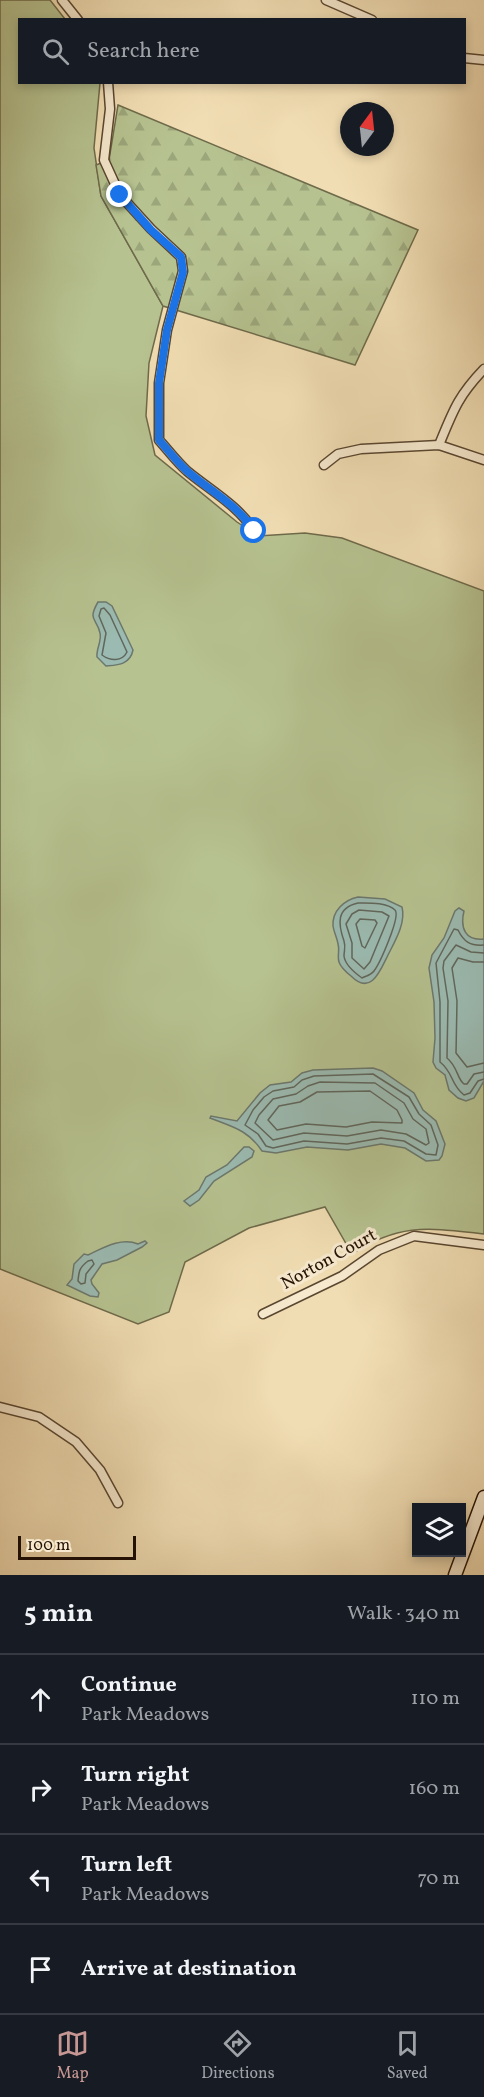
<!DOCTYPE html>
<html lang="en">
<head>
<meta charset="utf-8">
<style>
	body { margin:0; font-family:Vollkorn,serif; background:#20242c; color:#f1f3f6 }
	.controls { position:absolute; right:18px; bottom:18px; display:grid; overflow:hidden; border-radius:0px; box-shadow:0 3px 9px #0003 }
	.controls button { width:54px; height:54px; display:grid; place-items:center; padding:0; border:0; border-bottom:2px solid #363941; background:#171b24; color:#f1f3f6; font:30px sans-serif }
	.compass { position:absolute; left:340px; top:102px; width:54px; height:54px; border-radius:50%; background:#171b24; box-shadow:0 3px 9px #0003; rotate:15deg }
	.scale { position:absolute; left:18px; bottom:15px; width:118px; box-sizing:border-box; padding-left:6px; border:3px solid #261305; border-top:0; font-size:16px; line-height:21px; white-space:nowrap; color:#261305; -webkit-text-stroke:4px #f6e9ce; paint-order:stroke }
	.stop { position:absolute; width:18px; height:18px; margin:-14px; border:4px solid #1a73e8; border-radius:50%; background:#fff }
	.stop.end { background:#1a73e8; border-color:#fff; box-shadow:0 2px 6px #0008 }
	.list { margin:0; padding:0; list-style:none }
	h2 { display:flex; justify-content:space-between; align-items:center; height:78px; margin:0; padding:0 24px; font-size:26px }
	h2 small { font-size:20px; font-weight:400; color:#9ea1a6 }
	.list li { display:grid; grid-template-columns:39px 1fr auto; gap:18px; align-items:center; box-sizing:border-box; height:90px; padding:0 24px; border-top:2px solid #363941 }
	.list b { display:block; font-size:22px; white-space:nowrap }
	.list p { margin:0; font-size:20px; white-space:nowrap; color:#9ea1a6 }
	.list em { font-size:20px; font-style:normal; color:#9ea1a6 }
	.icon { flex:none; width:33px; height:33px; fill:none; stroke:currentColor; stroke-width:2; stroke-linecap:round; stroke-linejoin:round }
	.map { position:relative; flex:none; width:484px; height:1575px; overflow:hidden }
	.search { position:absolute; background:#171b24; box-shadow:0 3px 9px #0003; left:18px; right:18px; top:18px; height:66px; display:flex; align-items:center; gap:15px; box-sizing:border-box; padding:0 21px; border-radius:0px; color:#9ea1a6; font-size:22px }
	.sheet { height:438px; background:#171b24 }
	nav { display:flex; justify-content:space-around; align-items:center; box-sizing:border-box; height:84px; border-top:2px solid #363941; background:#171b24; font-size:16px; color:#9ea1a6 }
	nav a { display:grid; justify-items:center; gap:3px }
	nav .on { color:#c59692 }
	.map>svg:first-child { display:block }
	.grass { fill:#b6c290; stroke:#6e6a4a; stroke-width:1.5 }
	.forest { fill:url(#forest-firs); stroke:#6e6a4a; stroke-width:1.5 }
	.water { fill:#9bbbb2; stroke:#6c786d; stroke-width:1.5 }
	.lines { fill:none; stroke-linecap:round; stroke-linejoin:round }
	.shore { stroke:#60675c; stroke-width:1.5 }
	.minor-casing { stroke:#594630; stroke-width:11 }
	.secondary-casing { stroke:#261305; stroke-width:15 }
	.minor { stroke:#f6e9ce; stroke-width:8 }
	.secondary { stroke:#f6e9ce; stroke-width:12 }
	.route { stroke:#1a73e8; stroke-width:8 }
	.labels { text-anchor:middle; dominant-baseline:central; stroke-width:6; stroke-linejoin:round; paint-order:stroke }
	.street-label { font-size:18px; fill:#261305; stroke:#f6e9ce }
</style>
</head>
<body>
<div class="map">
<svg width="484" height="1575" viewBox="0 0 484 1575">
	<defs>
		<pattern id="forest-firs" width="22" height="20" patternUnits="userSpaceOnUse" patternTransform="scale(1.5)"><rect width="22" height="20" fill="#b6c290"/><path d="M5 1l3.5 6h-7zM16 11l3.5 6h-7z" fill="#9ca67b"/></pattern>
	</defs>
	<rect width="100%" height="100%" fill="#f1ddb3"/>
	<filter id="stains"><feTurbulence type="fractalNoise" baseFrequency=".00333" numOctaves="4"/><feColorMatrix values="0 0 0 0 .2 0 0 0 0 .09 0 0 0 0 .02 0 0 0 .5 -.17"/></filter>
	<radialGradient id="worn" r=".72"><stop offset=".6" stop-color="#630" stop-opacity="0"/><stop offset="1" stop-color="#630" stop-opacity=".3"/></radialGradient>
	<!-- grass -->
	<path class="grass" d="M0,0h50l15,19 -45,1v62l80,1 -6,65 7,48 62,110 -14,57 -3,53 9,39 82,67 21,14 47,-3 37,5 142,53v643c-54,-6 -84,-12 -132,20l-27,-47 -76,21 -64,34 -16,50 -31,12 -138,-55z"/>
	<!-- forest -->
	<path class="forest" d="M118,105l300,125 -63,135 -192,-59 -62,-110 -5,-31 13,-5z"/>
	<!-- water -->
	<g class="water">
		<path d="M98,602h8l6,4 21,44c-3,15 -16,15 -27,16l-9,-9c-1,-8 5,-16 3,-24 -3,-15 -13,-12 -2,-31z"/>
		<path d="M358,897l27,2 17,8c4,16 -7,34 -14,48 -8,16 -17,41 -37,21 -5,-4 -10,-8 -12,-14 -2,-6 1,-12 -1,-18 -1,-7 -4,-11 -5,-18 -1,-15 11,-26 25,-29z"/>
		<path d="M459,908l5,3c-4,17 1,30 20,28v142l-10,17 -8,3 -8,-3 -9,-8 -4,-15 -9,-7 -3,-6 2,-24 -1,-36 -5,-34 3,-13 12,-17 11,-27z"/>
		<path d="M373,1068l9,3 32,22 9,17 13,11 9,23 -3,12 -3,4 -13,1 -21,-13 -24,-4 -33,6 -41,-3 -31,6 -14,-2c-14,-21 -29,-24 -52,-33l1,-2 26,5 23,-28 10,-8 21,-3 11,-9 11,-3z"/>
		<path d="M244,1147h5l5,4 -2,6 -38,24 -15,19 -9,6 -6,-5 15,-11 7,-13 21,-12z"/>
		<path d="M145,1241l2,2 -5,4 -25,13 -15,4 -11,16 1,4 7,9 -1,4 -8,-1 -23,-11 5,-6 2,-15 10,-10 4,1c15,-7 33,-18 50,-11z"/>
	</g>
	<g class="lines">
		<!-- shore -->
		<g class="shore">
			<path d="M104,608l6,7 17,37c-5,10 -17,9 -25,3l4,-22 -7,-17 2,-7z"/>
			<path d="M358,903c10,0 29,-1 37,7 6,6 -15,53 -21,61 -3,4 -8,5 -12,7 -7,-5 -17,-13 -18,-22 0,-5 2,-9 0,-15 -6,-17 -8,-33 14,-38z"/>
			<path d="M359,910l23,2 7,4 -19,46 -6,7 -12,-11v-15l-6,-19 6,-10z"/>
			<path d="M360,919l15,1 2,3 -12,25 -3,-2 -6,-22z"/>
			<path d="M484,945c-14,1 -20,-3 -26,-15l-4,-1 -18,34 4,39v60c14,11 10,22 24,33l6,-2 8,-12 6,-2"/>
			<path d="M484,953l-13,-1 -15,-7 -12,16 -1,7 5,33 -1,57c11,9 10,21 17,26h3l7,-10 10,-2"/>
			<path d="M484,962h-11l-15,-4 -6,10 5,33 -1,52 11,14 17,-4"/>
			<path d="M373,1074l36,23 10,17 12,11 7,20 -2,10 -10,-1 -22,-13 -23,-3 -34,6 -43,-3 -31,7 -7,-2 -8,-12 -13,-9 8,-15 11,-13 9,-6 21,-4 8,-7 12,-4z"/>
			<path d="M320,1082l55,1 29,20 9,16 13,10 3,14 -3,2 -20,-11 -25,-4 -34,6 -43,-3 -31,7 -18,-17 4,-8 14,-16 23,-5 12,-8z"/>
			<path d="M370,1091l27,19 5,10v3l-30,-1 -26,5 -40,-3 -29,6 -9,-10 11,-14 21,-4 17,-10z"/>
			<path d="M88,1261l4,-1 2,4 -8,10 -1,9 -4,1 -3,-3c1,-10 1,-13 10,-20z"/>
		</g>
		<!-- minor casing -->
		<g class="minor-casing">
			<g id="minor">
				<path d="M62,0l16,20"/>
				<path d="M326,0l46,20"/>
				<path d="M464,58l20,2"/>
				<path d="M108,82l2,27 -6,51 16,35 31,34 30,28 2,14 -16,59 -8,53v57c9,10 18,22 28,31 23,19 52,35 67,60"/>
				<path d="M439,445c14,-34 19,-49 45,-76"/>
				<path d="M324,465l14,-11 23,-5 78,-4 45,15"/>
				<path d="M263,1314l79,-38 37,-26 35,-14 70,9"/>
				<path d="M0,1407l39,10 37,25 24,28 18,33"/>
			</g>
		</g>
		<!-- secondary casing -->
		<g class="secondary-casing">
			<path id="secondary" d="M455,1575l29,-78"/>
		</g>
		<!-- minor -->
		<use href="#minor" class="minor"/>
		<!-- secondary -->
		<use href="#secondary" class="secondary"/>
	</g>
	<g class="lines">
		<!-- route -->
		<path class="route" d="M120,195l31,35 30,27 2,15 -16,58 -8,53v57c9,10 18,22 28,31 22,19 52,35 67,60"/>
	</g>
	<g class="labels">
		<!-- street labels -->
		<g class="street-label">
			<text transform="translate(329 1260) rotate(-29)">Norton Court</text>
		</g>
	</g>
	<rect width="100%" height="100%" filter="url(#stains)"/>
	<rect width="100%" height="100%" fill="url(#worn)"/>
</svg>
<div class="controls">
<button><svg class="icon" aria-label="layers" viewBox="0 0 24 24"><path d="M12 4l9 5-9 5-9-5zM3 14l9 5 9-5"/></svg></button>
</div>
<svg class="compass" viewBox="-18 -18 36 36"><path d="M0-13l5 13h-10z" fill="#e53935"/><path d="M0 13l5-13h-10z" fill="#9ea1a6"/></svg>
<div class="scale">100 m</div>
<div class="stop" style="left:254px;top:531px"></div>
<div class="stop end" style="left:120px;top:195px"></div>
<div class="search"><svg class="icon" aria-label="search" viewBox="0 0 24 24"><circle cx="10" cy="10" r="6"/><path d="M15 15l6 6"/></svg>Search here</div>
</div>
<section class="sheet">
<h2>5 min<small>Walk · 340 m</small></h2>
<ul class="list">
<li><svg class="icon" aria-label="ahead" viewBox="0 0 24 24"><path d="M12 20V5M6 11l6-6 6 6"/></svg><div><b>Continue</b><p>Park Meadows</p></div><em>110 m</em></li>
<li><svg class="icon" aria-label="right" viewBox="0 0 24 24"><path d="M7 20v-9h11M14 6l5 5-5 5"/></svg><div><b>Turn right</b><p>Park Meadows</p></div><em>160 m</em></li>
<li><svg class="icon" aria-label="left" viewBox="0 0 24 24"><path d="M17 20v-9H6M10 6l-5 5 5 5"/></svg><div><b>Turn left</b><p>Park Meadows</p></div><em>70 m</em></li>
<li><svg class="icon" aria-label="arrive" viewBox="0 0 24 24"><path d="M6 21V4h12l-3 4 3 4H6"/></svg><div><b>Arrive at destination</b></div></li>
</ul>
</section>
<nav>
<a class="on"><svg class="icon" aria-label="map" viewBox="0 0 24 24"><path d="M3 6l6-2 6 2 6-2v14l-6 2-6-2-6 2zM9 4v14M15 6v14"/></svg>Map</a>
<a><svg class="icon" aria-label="directions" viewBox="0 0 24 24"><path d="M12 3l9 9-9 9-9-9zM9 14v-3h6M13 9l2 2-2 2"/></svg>Directions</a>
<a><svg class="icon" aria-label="saved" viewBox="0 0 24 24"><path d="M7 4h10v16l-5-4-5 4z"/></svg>Saved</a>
</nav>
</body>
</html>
